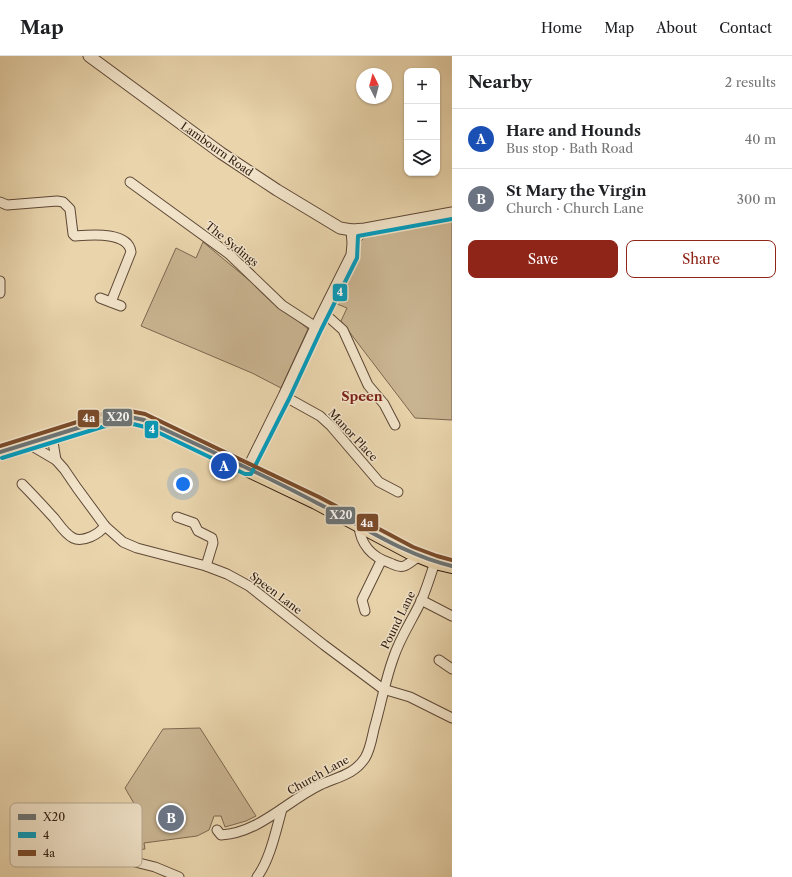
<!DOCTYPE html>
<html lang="en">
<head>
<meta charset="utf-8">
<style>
	body { margin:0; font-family:"Libre Caslon Text",serif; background:#f2f2f2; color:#202124 }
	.controls { position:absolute; right:12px; top:12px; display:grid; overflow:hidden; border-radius:8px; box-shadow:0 1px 3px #0004 }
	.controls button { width:36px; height:36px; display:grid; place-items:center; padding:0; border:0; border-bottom:1px solid #e0e0e0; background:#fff; color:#202124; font:20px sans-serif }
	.compass { position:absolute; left:356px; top:12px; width:36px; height:36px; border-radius:50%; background:#fff; box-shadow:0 1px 3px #0004; rotate:354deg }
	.you { position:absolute; left:183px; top:428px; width:14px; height:14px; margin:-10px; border:3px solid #fff; border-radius:50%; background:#1a73e8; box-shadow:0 0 0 6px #1a73e833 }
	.badge { display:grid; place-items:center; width:26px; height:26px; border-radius:50%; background:#8f2418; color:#fff; font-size:13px; font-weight:700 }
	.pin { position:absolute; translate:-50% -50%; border:2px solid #fff; box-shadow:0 1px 4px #0006 }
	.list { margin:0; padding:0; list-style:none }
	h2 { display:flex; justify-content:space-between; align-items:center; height:52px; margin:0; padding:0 16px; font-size:17px }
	h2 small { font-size:13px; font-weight:400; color:#757577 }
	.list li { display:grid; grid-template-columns:26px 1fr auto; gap:12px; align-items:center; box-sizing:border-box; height:60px; padding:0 16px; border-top:1px solid #e0e0e0 }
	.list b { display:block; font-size:15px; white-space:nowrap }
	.list p { margin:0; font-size:13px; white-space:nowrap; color:#757577 }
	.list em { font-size:13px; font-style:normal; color:#757577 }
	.actions { display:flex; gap:8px; padding:12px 16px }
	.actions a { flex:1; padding:9px 0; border:1px solid #8f2418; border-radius:8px; text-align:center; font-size:14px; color:#8f2418 }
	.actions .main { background:#8f2418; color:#fff }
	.icon { flex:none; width:22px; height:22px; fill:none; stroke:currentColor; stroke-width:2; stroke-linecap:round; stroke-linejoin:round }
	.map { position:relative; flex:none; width:452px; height:821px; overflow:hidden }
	header { display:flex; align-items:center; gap:24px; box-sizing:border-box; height:56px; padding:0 20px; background:#fff; border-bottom:1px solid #e0e0e0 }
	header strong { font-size:19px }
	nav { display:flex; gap:22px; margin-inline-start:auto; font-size:14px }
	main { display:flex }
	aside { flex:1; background:#fff }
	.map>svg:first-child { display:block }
	.green { fill:#c9b491; stroke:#7c6750 }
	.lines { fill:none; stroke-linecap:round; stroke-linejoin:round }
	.minor-casing { stroke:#5e4836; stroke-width:11 }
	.tertiary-casing { stroke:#5e4836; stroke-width:13 }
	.primary-casing { stroke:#2f1a0e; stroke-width:16 }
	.minor { stroke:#f1e3c9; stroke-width:9 }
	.tertiary { stroke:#f1e3c9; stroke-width:11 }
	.primary { stroke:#e9d4ac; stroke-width:14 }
	.bus-1-casing { stroke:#f1e3c9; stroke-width:7 }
	.bus-2-casing { stroke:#f1e3c9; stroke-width:7 }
	.bus-3-casing { stroke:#f1e3c9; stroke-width:7 }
	.bus-1 { stroke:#6c7476; stroke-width:4 }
	.bus-2 { stroke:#059bbb; stroke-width:4 }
	.bus-3 { stroke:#7a4b2a; stroke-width:4 }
	.labels { text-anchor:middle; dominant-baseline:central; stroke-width:3; stroke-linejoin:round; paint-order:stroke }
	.street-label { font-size:11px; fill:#2f1a0e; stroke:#f1e3c9 }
	.quarter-label { font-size:13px; font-weight:bold; fill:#7a1f14; stroke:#f1e3c9 }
	.key { fill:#f1e3c9; stroke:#b7a791; stroke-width:1 }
	.key-label { font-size:11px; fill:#2f1a0e }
	.line-badge { stroke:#f1e3c9; stroke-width:1.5 }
	.badge-label { font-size:11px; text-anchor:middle; font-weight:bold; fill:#fff }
</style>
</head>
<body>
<header>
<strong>Map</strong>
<nav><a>Home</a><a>Map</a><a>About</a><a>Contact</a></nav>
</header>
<main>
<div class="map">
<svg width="452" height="821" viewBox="0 0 452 821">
	<rect width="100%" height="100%" fill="#e9d4ac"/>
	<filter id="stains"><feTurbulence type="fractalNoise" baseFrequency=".005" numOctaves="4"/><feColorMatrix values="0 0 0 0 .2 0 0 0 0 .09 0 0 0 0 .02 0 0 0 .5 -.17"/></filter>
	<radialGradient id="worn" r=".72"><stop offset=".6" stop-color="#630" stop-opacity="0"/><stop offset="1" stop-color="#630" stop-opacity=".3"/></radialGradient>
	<!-- green -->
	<g class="green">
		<path d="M452,164v200l-37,-2 -74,-97 6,-13 -15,-6 28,-60 4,-4 11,-5z"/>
		<path d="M203,186l105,87 -27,59 -29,-15 -111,-47 35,-78 20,10z"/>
		<path d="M200,672l56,88 -10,5 -21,6 -4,-11h-7l-5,14 -12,6 -53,7 1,6 -14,2 -7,-19 15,-20 -14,-24 38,-59z"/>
	</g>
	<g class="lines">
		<!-- minor casing -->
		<g class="minor-casing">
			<g id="minor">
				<path d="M130,126l99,72 53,51 34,22"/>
				<path d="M0,146l7,3 50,-4 6,1 7,7 3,25 2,2c15,-1 53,-5 56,16l-20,50"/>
				<path d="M0,225v12"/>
				<path d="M100,242l21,8"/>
				<path d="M324,257l19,17 25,55 16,19 11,21"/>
				<path d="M284,340l36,20 11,10 48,56 19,10"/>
				<path d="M52,380l4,24"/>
				<path d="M27,387l29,17 8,9 13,19 28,38 18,16 14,6 69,18 21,8 22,12 75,59 59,44 27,8 42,21"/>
				<path d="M22,428c11,11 21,22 32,34 5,6 11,16 19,20 10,5 26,-4 32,-12"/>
				<path d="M177,461l17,6 4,8 14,7 1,5 -7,23"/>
				<path d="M359,469c1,19 13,32 31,38 5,2 9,5 14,3 4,-1 10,-7 16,-10"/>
				<path d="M421,544l31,16"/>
				<path d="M365,555l-3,-11 19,-39"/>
				<path d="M439,604l13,9"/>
				<path d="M217,774l4,5c38,-2 66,-34 99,-50 17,-8 34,-10 45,-27 5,-8 7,-20 9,-29 7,-24 11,-48 19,-70 7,-22 20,-40 29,-60 5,-12 9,-25 13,-37"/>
				<path d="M135,806l20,5 24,10"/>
				<path d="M257,821c13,-17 19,-47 25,-68"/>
			</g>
		</g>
		<!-- tertiary casing -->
		<g class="tertiary-casing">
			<g id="tertiary">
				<path d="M89,0l132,97 56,37 63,38 12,2 13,-1 87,-16"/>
				<path d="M248,413l36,-73 32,-69 36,-72 1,-12 -1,-13"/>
			</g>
		</g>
		<!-- primary casing -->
		<g class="primary-casing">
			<path id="primary" d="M0,396l110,-34 20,-1 14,3 172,82 94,50 25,10 17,4"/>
		</g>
		<!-- minor -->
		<use href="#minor" class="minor"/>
		<!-- tertiary -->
		<use href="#tertiary" class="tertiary"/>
		<!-- primary -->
		<use href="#primary" class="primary"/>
		<!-- bus-1 casing -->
		<g class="bus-1-casing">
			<path id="bus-1" d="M0,396l110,-34 20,-1 14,3c58,27 117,53 173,83 44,22 87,52 135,63"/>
		</g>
		<!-- bus-2 casing -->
		<g class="bus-2-casing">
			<path id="bus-2" d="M2,402l100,-31 16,-4h11l20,5 96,46h6l38,-75 32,-69 36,-72 1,-22 94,-17"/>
		</g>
		<!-- bus-3 casing -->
		<g class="bus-3-casing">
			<path id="bus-3" d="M0,390l109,-34 21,-1 15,3 174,83 94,50 24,9 15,4"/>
		</g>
		<!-- bus-1 -->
		<use href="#bus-1" class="bus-1"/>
		<!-- bus-2 -->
		<use href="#bus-2" class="bus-2"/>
		<!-- bus-3 -->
		<use href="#bus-3" class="bus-3"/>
	</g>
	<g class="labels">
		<!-- street labels -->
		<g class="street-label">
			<text transform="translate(217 93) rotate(35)">Lambourn Road</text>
			<text transform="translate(232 188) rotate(39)">The Sydings</text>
			<text transform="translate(353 379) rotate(47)">Manor Place</text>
			<text transform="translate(276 537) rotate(37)">Speen Lane</text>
			<text transform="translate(398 564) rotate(-64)">Pound Lane</text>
			<text transform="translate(318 719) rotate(-29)">Church Lane</text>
		</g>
		<!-- quarter labels -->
		<g class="quarter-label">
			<text x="362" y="340">Speen</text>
		</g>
	</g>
	<!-- legend -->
	<rect x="10" y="747" width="132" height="64" rx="6" class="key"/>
	<rect x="18" y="758" width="18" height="6" fill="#6c7476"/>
	<rect x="18" y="776" width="18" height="6" fill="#059bbb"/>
	<rect x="18" y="794" width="18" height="6" fill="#7a4b2a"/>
	<g class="key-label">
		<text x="43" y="765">X20</text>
		<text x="43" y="783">4</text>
		<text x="43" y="801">4a</text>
	</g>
	<g class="line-badge">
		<rect x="332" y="227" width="16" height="19" rx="4" fill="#059bbb"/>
		<rect x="102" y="352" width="31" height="19" rx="4" fill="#6c7476"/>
		<rect x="77" y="353" width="23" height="19" rx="4" fill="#7a4b2a"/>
		<rect x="144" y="364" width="15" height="19" rx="4" fill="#059bbb"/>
		<rect x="325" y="450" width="31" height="19" rx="4" fill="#6c7476"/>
		<rect x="356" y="457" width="23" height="19" rx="4" fill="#7a4b2a"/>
	</g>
	<g class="badge-label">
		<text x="340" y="240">4</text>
		<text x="118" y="365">X20</text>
		<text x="89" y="366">4a</text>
		<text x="152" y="377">4</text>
		<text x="341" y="463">X20</text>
		<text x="367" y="471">4a</text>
	</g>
	<rect width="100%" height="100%" filter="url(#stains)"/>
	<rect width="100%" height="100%" fill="url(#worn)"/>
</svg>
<div class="controls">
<button>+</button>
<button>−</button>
<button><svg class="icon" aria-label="layers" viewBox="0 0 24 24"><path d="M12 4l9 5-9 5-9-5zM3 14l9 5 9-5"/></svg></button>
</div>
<svg class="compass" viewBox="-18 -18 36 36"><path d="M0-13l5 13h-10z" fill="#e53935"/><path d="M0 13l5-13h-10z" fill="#757577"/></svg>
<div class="you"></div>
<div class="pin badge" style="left:224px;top:410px;background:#1a4fb4">A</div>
<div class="pin badge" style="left:171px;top:762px;background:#6b7280">B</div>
</div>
<aside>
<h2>Nearby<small>2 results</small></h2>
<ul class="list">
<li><span class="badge" style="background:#1a4fb4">A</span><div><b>Hare and Hounds</b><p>Bus stop · Bath Road</p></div><em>40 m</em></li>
<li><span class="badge" style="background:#6b7280">B</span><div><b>St Mary the Virgin</b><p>Church · Church Lane</p></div><em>300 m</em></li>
</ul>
<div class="actions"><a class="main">Save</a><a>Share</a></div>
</aside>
</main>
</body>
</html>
